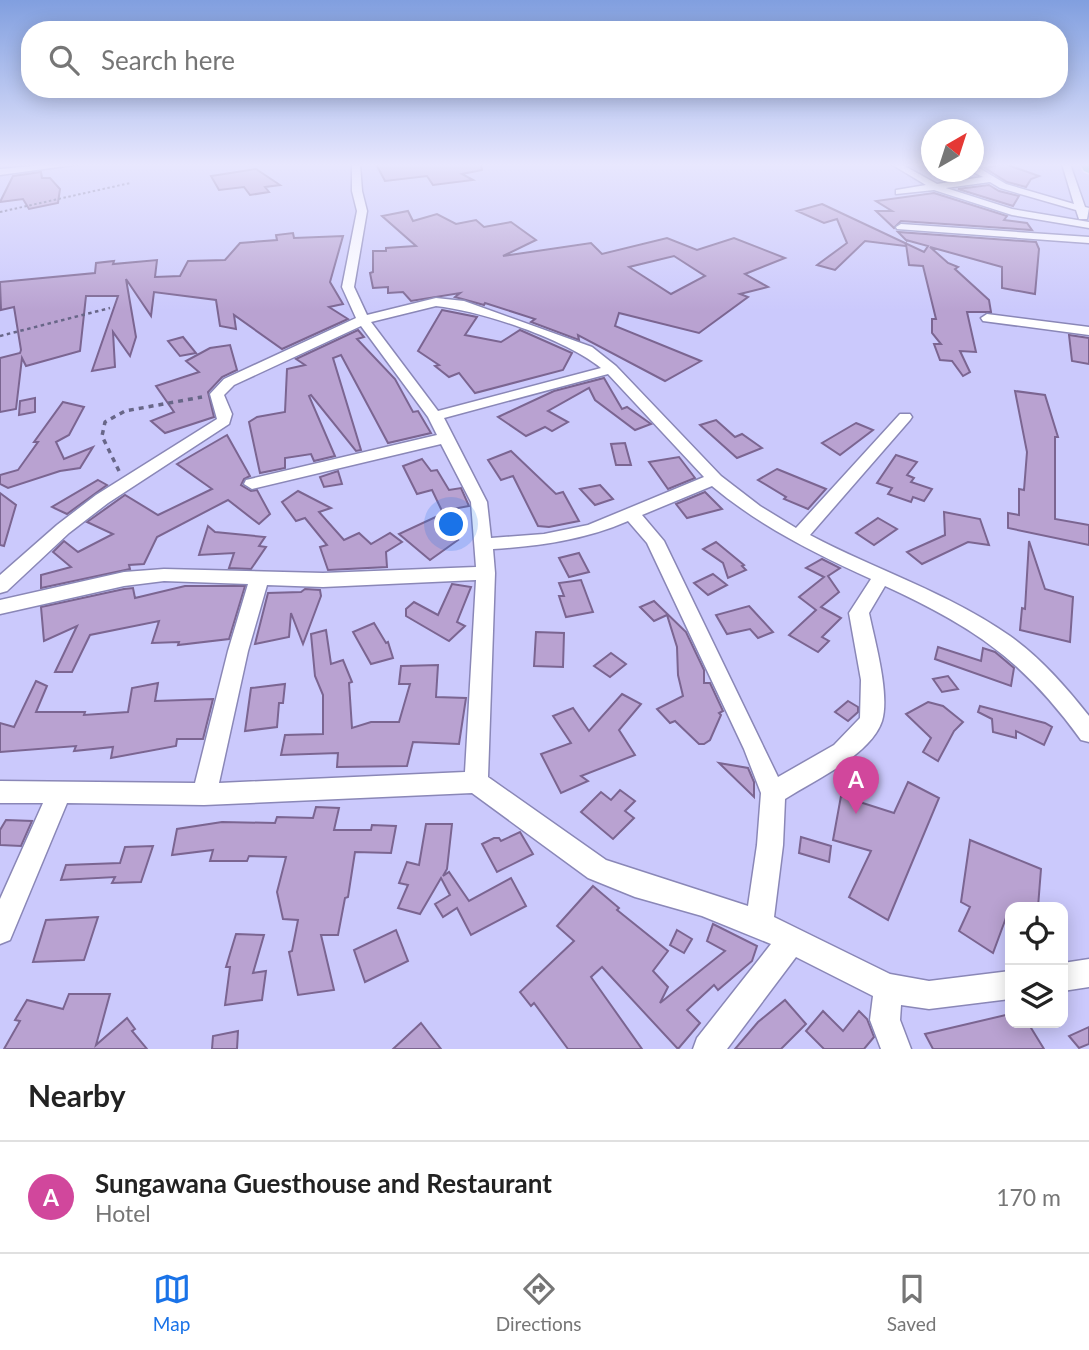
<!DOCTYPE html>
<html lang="en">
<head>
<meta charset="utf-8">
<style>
	body { margin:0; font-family:Lato,sans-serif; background:#f6f6f6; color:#222 }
	.controls { position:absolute; right:21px; bottom:21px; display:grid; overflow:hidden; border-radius:14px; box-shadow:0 4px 18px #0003 }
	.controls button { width:63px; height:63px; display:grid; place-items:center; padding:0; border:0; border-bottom:2px solid #e0e0e0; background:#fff; color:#222; font:35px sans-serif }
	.compass { position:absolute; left:921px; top:119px; width:63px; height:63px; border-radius:50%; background:#fff; box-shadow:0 4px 18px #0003; rotate:39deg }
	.you { position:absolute; left:452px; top:525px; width:24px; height:24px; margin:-18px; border:5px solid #fff; border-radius:50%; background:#1a73e8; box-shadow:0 0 0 10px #1a73e833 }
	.badge { display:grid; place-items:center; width:46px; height:46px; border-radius:50%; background:#1a73e8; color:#fff; font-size:23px; font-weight:700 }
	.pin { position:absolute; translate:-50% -58px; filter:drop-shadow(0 2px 4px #0008) }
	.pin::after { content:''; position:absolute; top:37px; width:24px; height:21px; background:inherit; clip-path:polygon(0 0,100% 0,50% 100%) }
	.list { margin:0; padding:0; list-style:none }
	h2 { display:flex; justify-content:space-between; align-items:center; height:91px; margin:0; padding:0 28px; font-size:30px }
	h2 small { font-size:23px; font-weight:400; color:#767676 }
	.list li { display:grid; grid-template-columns:46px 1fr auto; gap:21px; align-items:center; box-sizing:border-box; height:112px; padding:0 28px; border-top:2px solid #e0e0e0 }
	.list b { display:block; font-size:26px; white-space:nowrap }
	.list p { margin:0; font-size:23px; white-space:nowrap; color:#767676 }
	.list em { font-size:23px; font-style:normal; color:#767676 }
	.icon { flex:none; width:38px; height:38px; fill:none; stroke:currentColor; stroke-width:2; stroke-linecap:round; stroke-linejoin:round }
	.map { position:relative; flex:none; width:1089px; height:1049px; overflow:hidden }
	.search { position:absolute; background:#fff; box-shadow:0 4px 18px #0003; left:21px; right:21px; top:21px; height:77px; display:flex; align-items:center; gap:18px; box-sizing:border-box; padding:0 24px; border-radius:28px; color:#767676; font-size:26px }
	.sheet { height:203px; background:#fff }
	nav { display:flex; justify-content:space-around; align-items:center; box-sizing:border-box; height:98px; border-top:2px solid #e0e0e0; background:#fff; font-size:19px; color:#767676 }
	nav a { display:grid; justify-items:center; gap:4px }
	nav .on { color:#1a73e8 }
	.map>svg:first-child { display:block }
	.building { fill:#b9a2d1; stroke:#7b6591; stroke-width:2; fill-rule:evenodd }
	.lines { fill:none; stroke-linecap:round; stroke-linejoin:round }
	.minor-casing { stroke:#8a87b7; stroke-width:3 }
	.trunk-casing { stroke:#fff; stroke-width:3 }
	.path-far2 { stroke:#686688; stroke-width:2; stroke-dasharray:2.5 2.5; stroke-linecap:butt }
	.path-far1 { stroke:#686688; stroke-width:2.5; stroke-dasharray:3.5 3.5; stroke-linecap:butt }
	.path { stroke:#686688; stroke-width:3.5; stroke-dasharray:5 5; stroke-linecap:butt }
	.minor { fill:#fff; fill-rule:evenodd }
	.trunk { fill:#62cfab; fill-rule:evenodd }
</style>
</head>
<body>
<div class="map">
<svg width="1089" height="1049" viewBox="0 0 1089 1049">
	<rect width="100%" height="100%" fill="#cbc9fc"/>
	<!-- building -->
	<g class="building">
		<path d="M376,164h105l1,6 -20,4 11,6 -40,5 -6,-9 -42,5z"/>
		<path d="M1005,164l34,12 -8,3 -5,8 -19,-5 -22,-14z"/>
		<path d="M256,169l24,16 -15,2 4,5 -19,3 -6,-8 -25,3 -8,-14z"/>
		<path d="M41,172l1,6h8l10,11 -2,14 -29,6 -6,-10 -23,3 13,-26z"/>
		<path d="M989,185l10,6 20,5 -6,10 -55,-17z"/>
		<path d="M934,193l73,23 -3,4 23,3 5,7 -131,-9 -7,7 -18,-17h16l-16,-10z"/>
		<path d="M822,204l102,48 4,-6 -22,-6 -8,-8 138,10 3,7 -4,45 -33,-6v-21l-72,-20 18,16 10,4 -3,2 34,31 2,12h-24l9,40 -16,-1 10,21 -7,4 -11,-15 -12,-1 -6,-16h7l-9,-11v-14h4l-13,-53 -14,-1 -3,-21 -1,2 -40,-5 -30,29 -18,-5 30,-22 -10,-24 -13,4 -27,-12z"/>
		<path d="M408,211l5,10 24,-7 19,10 20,-4 8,7 27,-5 25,18 -33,16 88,-13 11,11 65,-16 30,12 37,-12 51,20 -40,16 23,13 -28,7 8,3 -49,36 -80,-20 -4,13 86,35 -36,20 -87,-46 1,5 -48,-18 4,-3 -50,-16 -1,2 -29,-8 5,-4 -49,8 -8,-9 -15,1v-6l-15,1 -3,-15 3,-1v-21h13v-3l30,-2 -34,-30zM674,256l31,20 -34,18 -42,-27z"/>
		<path d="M293,233l1,5 49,-2 -13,46 13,22 -14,3 19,12 -66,30 -48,-34 2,14 -16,-3 -4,-26 -62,-8 -3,24 -25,-37 10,58 -6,19 -17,-24 2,35 -23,4 26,-75h-32l-6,55 -54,15 -4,-8 -6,51 -16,3v-54l20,-5 1,-3 -7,-43 -13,3 -1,-28 95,-9 1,-10 18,-2 -1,3 44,-4 -2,17 25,-1 8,-15 37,-1 15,-17 37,-3 -1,-5z"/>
		<path d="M442,310l35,7 -12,18 36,7 19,-12 52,23 -9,17 -88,23 -16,-20 -10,4 -14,-11 4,-1 -21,-14z"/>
		<path d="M358,330l6,7 -7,2 38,40 18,33 5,-1 13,22 -43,10 -47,-88 -8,3 28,92 -5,1 -45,-56 -2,1 26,60 -21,5 -3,-7 -26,4v10l-25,5 -11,-51 8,-5 28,-5 2,-43 18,-4 -9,-6z"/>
		<path d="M1069,335l20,3v26l-17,-3z"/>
		<path d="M183,337l13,16 -16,3 -12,-15z"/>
		<path d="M230,345l7,25 -15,7 -14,15 6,25 -49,16 -14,-12 23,-9 -18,-26 43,-14 -13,-11 24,-13z"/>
		<path d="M604,378l18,31 5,-2 24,17 -16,6 -40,-30 -6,-12 -41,23 20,11 -16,9 -7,-4 -19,9 -28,-19 56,-26z"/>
		<path d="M1015,391l30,4 13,42h-3v82l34,6v20l-81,-17v-15l11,2v-26l5,1 3,-38z"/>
		<path d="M35,398v14l-16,3 1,-14z"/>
		<path d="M63,402l21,5 -15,28 -13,7 8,17 29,-12 -13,21 -20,3 -52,17 -8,-4v-9l18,-5 20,-28h-4z"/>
		<path d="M716,420l19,17 7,-3 20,14 -25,10 -37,-33z"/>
		<path d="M856,423l17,7 -33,25 -18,-12z"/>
		<path d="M227,435l23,41 -6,3 -3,6 10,6 6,-1 13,24 -11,10 -31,-24 -71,37 -13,27 -15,1 1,4 -89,19v-13l30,-8 -18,-15 11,-11 14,11 35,-18 -26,-12 38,-27 33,20 54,-26 -35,-25z"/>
		<path d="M625,443l6,22h-15l-5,-21z"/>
		<path d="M511,451l45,43 7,-2 16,29 -30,6 -11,-1 -25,-50 -12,4 -13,-20z"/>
		<path d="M896,455l21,7 -10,13 7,3 -3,4 21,7 -8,12 -11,-4 -2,5 -23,-8 4,-6 -15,-5z"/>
		<path d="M679,457l16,21 -27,11 -19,-27z"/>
		<path d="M422,459l9,12 6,-1 12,20 12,-2 8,18 -27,5 -10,-21 -15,4 -14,-28z"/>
		<path d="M777,469l49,20 -18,20 -24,-10 2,-2 -28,-17z"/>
		<path d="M338,471l4,13 -18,3 -4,-10z"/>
		<path d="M98,480l9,5 -40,29 -15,-7z"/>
		<path d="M600,485l13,14 -18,6 -15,-16z"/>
		<path d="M298,491l33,17 -12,4 25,28 15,-7 12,11 19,-11 12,9 -16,10 1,15 -59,3 -8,-23 7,-2 -22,-27 -9,3 -14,-19z"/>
		<path d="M705,492l17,17 -35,9 -11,-14z"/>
		<path d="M0,493l16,12 -12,41 -4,-1z"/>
		<path d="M944,512l36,7 9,26 -21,-3 -46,22 -15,-12 38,-17z"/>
		<path d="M442,514l15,20 -5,1 6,5 -28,20 -31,-26z"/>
		<path d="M878,518l19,11 -23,16 -18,-12z"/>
		<path d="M208,526l7,6 50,5 -6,9 7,1 -15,22 -22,-1 5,-15 -35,2z"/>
		<path d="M1029,541l16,48 28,8 -3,45 -50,-12 2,-22 3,1z"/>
		<path d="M716,542l28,23 -2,1 4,4 -18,8 -5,-15 -20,-14z"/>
		<path d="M579,553l10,19 -20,5 -10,-19z"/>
		<path d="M822,559l18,9 -12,8 11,16 -18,15 20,11 -19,19 7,4 -11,11 -29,-17 27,-25 -17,-13 25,-20 -18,-9z"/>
		<path d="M713,574l14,11 -19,10 -14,-12z"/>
		<path d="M581,580l12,32 -27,5 -7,-21h5l-5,-13z"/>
		<path d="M452,584l19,3 -14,35 8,4 -16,15 -43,-25v-7l8,-7 24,13z"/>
		<path d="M185,586h60l-16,53 -51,6 1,-3 -27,1 7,-22 -69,14 -18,37h-17l22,-46 -33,15 -3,-34 83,-18 9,-1 2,10z"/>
		<path d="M305,589l15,1 1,6 -18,48 -12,-31 -2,24 -34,7 13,-51 33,-1z"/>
		<path d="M654,601l32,31 18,38v13h6l13,28 -4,2 2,2 -11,25 -6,4h-5l-24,-23 -5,2 -13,-14 26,-13 -5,-21 -1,-28 -10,-32 -13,6 -14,-14z"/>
		<path d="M749,606l24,26 -15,6 -8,-9 -23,5 -11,-19z"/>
		<path d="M374,623l12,20 2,-1 5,16 -22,6 -18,-32z"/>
		<path d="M326,630l5,34 12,-4 9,22 -3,1 3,45 19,-6h28l11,-38h-11l2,-18 37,-1 -2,32 30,1 -7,46 -46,-2 -6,24 -70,1 1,-14 -57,2 4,-20 38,-1v-39l-8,-19 -4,-42z"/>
		<path d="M536,632l28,1 -1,34 -29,-1z"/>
		<path d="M938,647l43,14 2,-13 12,4 19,16 -3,18 -76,-27z"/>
		<path d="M611,653l15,11 -16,13 -16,-11z"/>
		<path d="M948,676l10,13 -16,3 -9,-13z"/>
		<path d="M36,681l11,5 -11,26h49l-1,3 44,-3 4,-24 26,-5 -3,18 58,-2 -10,40h-26l-1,7 -65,12 2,-11 -39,4 2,-5 -76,6v-29l14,4z"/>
		<path d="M285,684l-2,19h-4l-2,24 -32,4 6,-43z"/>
		<path d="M622,694l19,10 -22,26 16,25 -54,21 7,5 -27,12 -20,-39 30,-11 -18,-27 20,-8 16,23z"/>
		<path d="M848,701l10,6v5l-10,9 -13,-9z"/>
		<path d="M928,702l15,4 20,16 -9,9 -16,30 -15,-9 8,-14 -25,-24z"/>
		<path d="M980,706l65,17 7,4 -8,18 -28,-14v7l-23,-6 -1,-13 -14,-7z"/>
		<path d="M719,763l29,5 6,14v15z"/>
		<path d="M908,782l31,16 -51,122 -39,-23 22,-46 -38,-11 8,-44 53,17z"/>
		<path d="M620,790l15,11 -10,10 9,7 -21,21 -32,-27 20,-20 10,8z"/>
		<path d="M316,807l23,1 -5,22h37l1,-5 24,1 -5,27 -36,-1 -7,45 -3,1 -7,37h-17l13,55 -36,5 -9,-43 3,-1 6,-31 -15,-1 -6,-27 9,-35 -37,-1 -2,5h-37l3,-11 -41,5 5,-26 45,-7 53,1 2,-6 36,1z"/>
		<path d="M6,820l26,1 -11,25 -21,-1v-15z"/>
		<path d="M426,824h26l-5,45 -4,7 6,-4 20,29 42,-23 15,28 -55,29 -14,-27 -14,9 -8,-13 15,-9 -9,-17 -21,36 -22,-6 10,-23 -9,-2 8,-21 12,3z"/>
		<path d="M520,832l13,22 -36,18 -15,-28 12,-6h5l2,3z"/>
		<path d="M801,837l30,9 -2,16 -30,-9z"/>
		<path d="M970,840l71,29 -3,38h-28l-17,46 -34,-22 11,-24 -9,-5z"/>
		<path d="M153,846l-12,36 -29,1 3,-6 -54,3 5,-15 54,-2 5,-16z"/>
		<path d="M593,886l26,22 -2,2 51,41 -15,20 15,16 -8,16 65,-52 -18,-10 6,-17 44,22 -5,15 -34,29 -4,-5 -27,25 13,13 -22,26 -76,-82 -11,10 51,72h-74l-34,-46 -3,3 -11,-14 54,-51 -17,-15z"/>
		<path d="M98,917l-14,43 -51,2 13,-42z"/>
		<path d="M396,930l12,31 -43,21 -11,-32z"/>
		<path d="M677,930l15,9 -8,14 -14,-8z"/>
		<path d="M236,934l28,1 -11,38 13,-2 -4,29 -37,5 5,-38h-4z"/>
		<path d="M69,994h41l-14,51 31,-27 8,11 -3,2 15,18h-143l16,-28 -5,-1 12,-20 36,9z"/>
		<path d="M785,1000l21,24 -25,25h-46l23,-27z"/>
		<path d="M823,1011l20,20 16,-20 8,8 7,18 -10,12h-40l-18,-18z"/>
		<path d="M1010,1014v9h18l16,26h-111l-8,-15z"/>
		<path d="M421,1023l20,26h-48z"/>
		<path d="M1089,1027v17l-10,4 -10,-12z"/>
		<path d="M238,1031l-1,18h-25l1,-13z"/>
	</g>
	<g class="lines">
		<!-- minor casing -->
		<g class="minor-casing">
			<g id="minor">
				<path d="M54,164h26l-80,11v-6z"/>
				<path d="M352,164h8l2,27 5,20 -13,76 13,28 69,-17 28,3 128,46 24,19 105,110 39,30 36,22 104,-114h10l2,3 -2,3 -100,115c66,35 139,58 200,101 31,22 56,51 79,80v26l-8,-2c-58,-80 -107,-113 -196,-154l-16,27c6,29 21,81 13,108 -11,34 -69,60 -97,78l-2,46 -9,72 116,57 39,7 81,-10v28l-81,10 -28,-4 -1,15 11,29h-30l-11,-29 3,-24 -77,-39 -69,92h-34l4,-11 74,-94 -69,-28 -67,-19 -47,-19 -116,-85 -268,12 -137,-2 -57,137 -10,4v-45l43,-96h-43v-22l195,2 33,-132 20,-67 -84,-3 -40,5 -124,28v-14l124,-28 40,-3 159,4 153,-6 -5,-65 -30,-58 -189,45 -8,-5 2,-4 191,-45 -9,-18 -67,-91 -127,59 -10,10 8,19 -3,10 -121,79 -39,30 -62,58 -7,2v-18l57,-50 39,-30 121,-76 -7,-25 14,-15 132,-61 -14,-31 15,-76 -5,-20zM436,306c46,5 129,33 165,62l-163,43 -67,-89zM608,374l96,103 -116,48 -44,9 -53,4 -4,-36 -43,-84zM712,486c48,40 102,67 159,93l-22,34 12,67 -1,38 -26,27 -56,32 -114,-236 -22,-26zM628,521l19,22 97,206 17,44 -4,52 -9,61 -142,-46 -118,-83 7,-204 -2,-24c47,-3 91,-9 135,-28zM476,580l-11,192 -246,11 29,-132 19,-66 56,2z"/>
				<path d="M891,164h10l36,20 46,-7 -10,-5 1,-7 32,19 68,20 -12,-40h8l15,43 4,1 -2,11h-8l-3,-9 -76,-22 -10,-6 -44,6 66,21 77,13v6l-77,-13 -78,-25 -38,4v-4l30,-5z"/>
				<path d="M901,224l188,13v6l-192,-14 -1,-2z"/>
				<path d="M987,314l102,13v8l-106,-14 -2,-3z"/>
				<path d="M1089,959v28l-26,4v-28z"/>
			</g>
		</g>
		<!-- trunk casing -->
		<g class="trunk-casing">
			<path id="trunk" d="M1080,164h9v9l-5,-2z"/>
		</g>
		<!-- path-far2 -->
		<path class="path-far2" d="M0,212l130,-29"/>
		<!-- path-far1 -->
		<path class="path-far1" d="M0,336l110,-28"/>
		<!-- path -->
		<path class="path" d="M119,471l-17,-35 3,-14 20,-11 77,-14"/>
		<!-- minor -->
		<use href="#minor" class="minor"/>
		<!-- trunk -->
		<use href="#trunk" class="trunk"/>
	</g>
	<!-- sky -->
	<linearGradient id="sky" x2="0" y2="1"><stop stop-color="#819fdf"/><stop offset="0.53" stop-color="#e8e7fe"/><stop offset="1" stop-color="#e8e7fe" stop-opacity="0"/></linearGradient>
	<rect width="1089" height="311" fill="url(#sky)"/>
</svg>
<div class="controls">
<button><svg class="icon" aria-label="locate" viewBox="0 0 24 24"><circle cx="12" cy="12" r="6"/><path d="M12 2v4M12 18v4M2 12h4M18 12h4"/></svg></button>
<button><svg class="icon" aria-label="layers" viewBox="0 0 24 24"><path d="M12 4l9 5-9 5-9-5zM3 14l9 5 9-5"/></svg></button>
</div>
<svg class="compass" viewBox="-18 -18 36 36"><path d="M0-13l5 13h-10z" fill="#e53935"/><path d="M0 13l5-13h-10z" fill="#767676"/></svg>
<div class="you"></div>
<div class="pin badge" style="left:856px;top:814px;background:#d1479c">A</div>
<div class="search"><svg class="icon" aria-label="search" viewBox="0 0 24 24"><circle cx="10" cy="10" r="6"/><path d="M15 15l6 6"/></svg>Search here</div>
</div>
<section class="sheet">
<h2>Nearby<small></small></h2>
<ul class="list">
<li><span class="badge" style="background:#d1479c">A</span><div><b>Sungawana Guesthouse and Restaurant</b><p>Hotel</p></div><em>170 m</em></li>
</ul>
</section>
<nav>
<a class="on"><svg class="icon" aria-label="map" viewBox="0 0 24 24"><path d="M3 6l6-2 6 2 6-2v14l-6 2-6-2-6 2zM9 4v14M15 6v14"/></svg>Map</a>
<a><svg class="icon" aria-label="directions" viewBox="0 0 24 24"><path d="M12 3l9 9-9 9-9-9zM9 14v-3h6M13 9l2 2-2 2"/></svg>Directions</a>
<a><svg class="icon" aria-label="saved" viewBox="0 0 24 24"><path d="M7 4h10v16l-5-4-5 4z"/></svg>Saved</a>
</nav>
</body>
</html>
